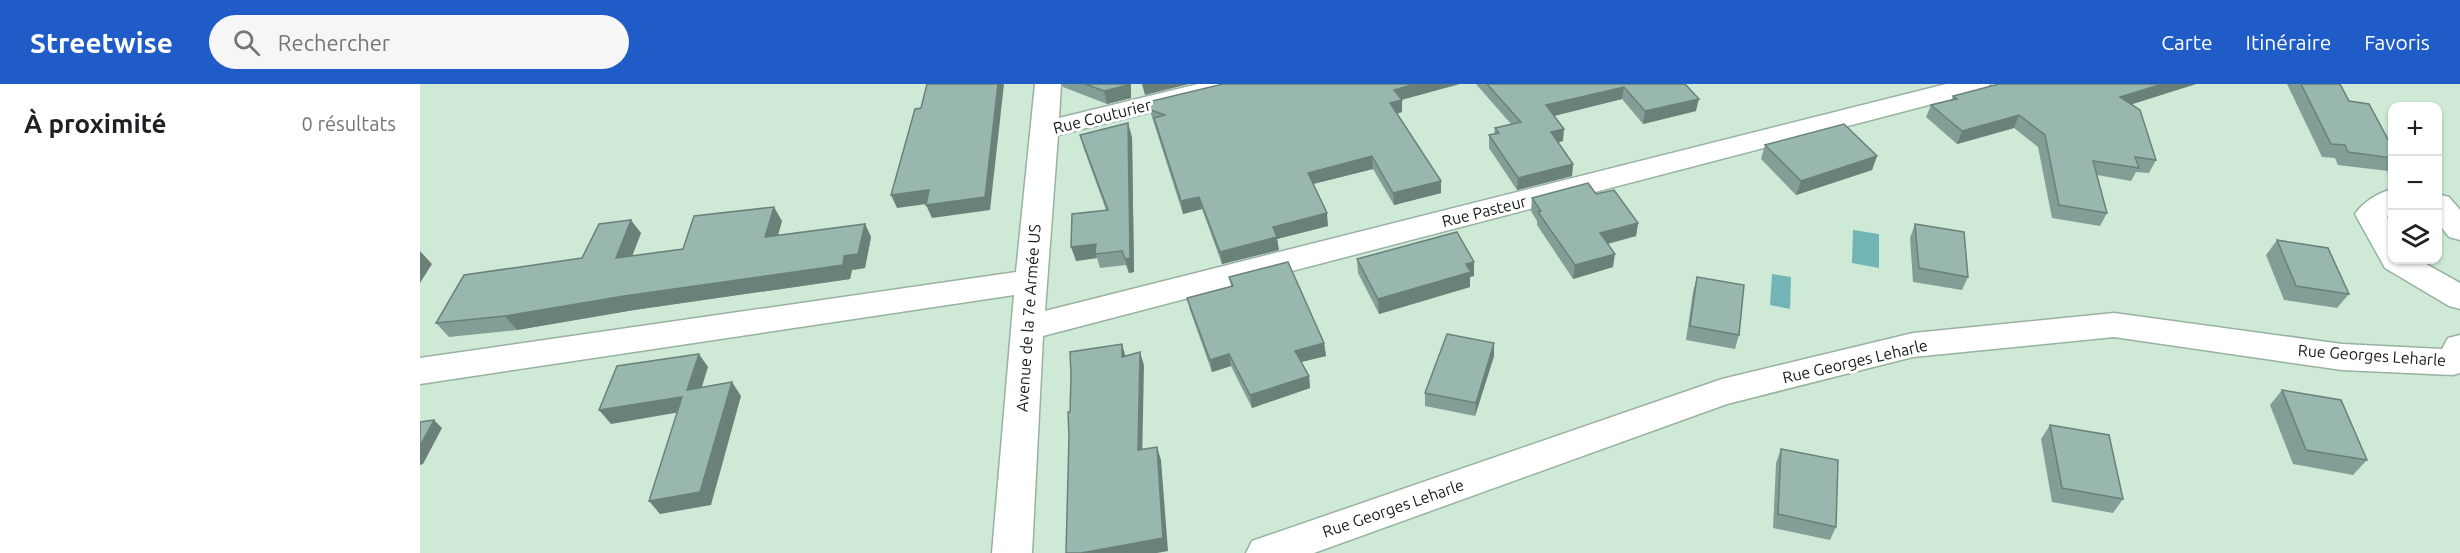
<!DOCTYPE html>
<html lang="fr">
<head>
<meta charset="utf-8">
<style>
	body { margin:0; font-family:Ubuntu,sans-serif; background:#f6f6f6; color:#202124 }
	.controls { position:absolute; right:18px; top:18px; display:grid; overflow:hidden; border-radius:12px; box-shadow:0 2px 4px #0004 }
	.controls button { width:54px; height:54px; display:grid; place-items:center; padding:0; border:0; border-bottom:2px solid #e0e0e0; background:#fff; color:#202124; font:30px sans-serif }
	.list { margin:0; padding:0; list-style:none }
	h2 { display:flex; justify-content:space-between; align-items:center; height:78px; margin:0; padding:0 24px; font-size:26px }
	h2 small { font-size:20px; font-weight:400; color:#757577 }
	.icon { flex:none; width:33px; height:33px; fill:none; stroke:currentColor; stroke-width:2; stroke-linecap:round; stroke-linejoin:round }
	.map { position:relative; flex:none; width:2040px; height:469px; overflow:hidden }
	header { display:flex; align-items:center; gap:36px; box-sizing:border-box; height:84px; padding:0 30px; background:#1f5cc8; color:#fff }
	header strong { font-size:28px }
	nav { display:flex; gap:33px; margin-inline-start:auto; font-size:21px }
	.search { width:420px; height:54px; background:#f6f6f6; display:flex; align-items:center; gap:15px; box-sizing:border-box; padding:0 21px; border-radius:33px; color:#757577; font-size:22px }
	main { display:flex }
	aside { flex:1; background:#fff }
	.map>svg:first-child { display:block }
	.water { fill:#71b5b6 }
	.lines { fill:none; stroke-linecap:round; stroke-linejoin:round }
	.street-casing { stroke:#98b1a0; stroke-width:3 }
	.street { fill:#fff; fill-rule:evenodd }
	.wall { fill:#839e96 }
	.shaded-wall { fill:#6a817a }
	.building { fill:#98b8af; stroke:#6a817a; stroke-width:1.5 }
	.labels { text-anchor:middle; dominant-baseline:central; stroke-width:6; stroke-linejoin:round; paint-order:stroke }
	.street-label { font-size:16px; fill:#141e17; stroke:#fff }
</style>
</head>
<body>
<header>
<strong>Streetwise</strong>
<div class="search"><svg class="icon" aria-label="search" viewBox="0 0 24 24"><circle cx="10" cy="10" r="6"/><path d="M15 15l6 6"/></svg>Rechercher</div>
<nav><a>Carte</a><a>Itinéraire</a><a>Favoris</a></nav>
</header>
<main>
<aside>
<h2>À proximité<small>0 résultats</small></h2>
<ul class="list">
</ul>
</aside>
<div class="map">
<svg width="2040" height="469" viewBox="0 0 2040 469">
	<rect width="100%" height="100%" fill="#cfe9d7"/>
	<!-- water -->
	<g class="water">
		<path d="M1433,146l26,4v34l-27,-5z"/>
		<path d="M1352,190l19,3 -1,32 -20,-4z"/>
	</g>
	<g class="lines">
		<!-- street casing -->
		<g class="street-casing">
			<g id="street">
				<path d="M615,0h26l-2,34 139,-34h46l-4,6 -182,45 -13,176 901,-227h44l-4,6 -943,246 -11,217h-40l22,-258 -594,89v-26l596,-86z"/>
				<path d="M1972,105v24l-5,4 5,11v32h27l41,23v26l-11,-3 -64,-38 -30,-54c8,-12 23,-21 37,-25z"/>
				<path d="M2018,110l11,3 11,13v30l-11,-3 -11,-14z"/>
				<path d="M1694,229l228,31 100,5 6,-11 12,-3v38l-7,2 -111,-5 -228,-33 -201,20 -186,47 -413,149h-68l6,-12 470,-162 191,-46z"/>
			</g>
		</g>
		<!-- street -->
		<use href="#street" class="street"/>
	</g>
	<!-- wall -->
	<g class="wall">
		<path d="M642,0h69v14l-24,6 -44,-17z"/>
		<path d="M1056,0h209l11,27 -53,13 -21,-25 -68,17 9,25 -5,1 15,22 -1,12 -55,14 -28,-42v-13l5,-1 1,-6 16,-4z"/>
		<path d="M1776,0l-65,20 25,56 -7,13 -13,-1 -5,9 -34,-6 10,38 -7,13 -48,-8 -14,-71 -24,-19 -57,16 -31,-27 5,-12 20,-4 2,-5z"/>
		<path d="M1867,0h53l9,17 43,46v19l-4,5 -50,-6 -3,-7 -13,-1z"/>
		<path d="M982,16v12l-5,2 44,67v12l-47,12 -21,-36 -60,15 15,42 -51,13 2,11 -57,14 -20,-55 -19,5 -32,-100 -3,-12z"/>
		<path d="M660,51l52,2 2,135 -5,1 -3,-8 -26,3 -3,-10 -21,3 30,-51 -22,-61z"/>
		<path d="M1345,61l112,11 -5,14 -76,25 -35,-36z"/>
		<path d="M1176,110l42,29 -2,13 -28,8 5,23 -40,12 -36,-54v-4l-6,-10 1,-13z"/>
		<path d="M362,137l-4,15 87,-12 6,13 -6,31 -13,2 -2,9 -216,31 -117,20 -68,7 -13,-14 146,-65 59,-25 -9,23 51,-7z"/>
		<path d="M1495,140l53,53 -6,13 -49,-8 -3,-44z"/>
		<path d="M1857,156l72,54 -12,14 -53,-8 -18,-45z"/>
		<path d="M937,175l117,17 -4,1v10l-91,27 -21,-41z"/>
		<path d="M809,193l95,66 2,13 -25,6 8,14 1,12 -58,20 -21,-42 -19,6 -22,-62 -3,-12 44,-12z"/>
		<path d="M1277,193l42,58 -4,14 -49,-9 7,-48z"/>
		<path d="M1074,272l-19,60 -50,-10v-13z"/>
		<path d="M1862,306l85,70 -14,15 -60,-11 -23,-59z"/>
		<path d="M1630,341l73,74 -10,14 -61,-11 -11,-63z"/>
		<path d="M1361,365l55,78 -6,13 -57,-12 3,-65z"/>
	</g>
	<!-- shaded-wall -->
	<g class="shaded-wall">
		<path d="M578,0h6l-14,126 -58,8 -6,-13z"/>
		<path d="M708,0h3v14l-24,6 -3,-13z"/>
		<path d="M722,0h47l-44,11z"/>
		<path d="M995,0h45l-66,18v-12z"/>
		<path d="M1742,0h34l-82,26 6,-13z"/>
		<path d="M1204,3l-2,12 -77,19 1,-13z"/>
		<path d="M1279,15l-3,12 -53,13 2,-13z"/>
		<path d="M982,16v12l-12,3v-12z"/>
		<path d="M1599,31l-5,13 -57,16 5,-13z"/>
		<path d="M708,39l4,14 2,135 -5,1 -4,-14z"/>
		<path d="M1144,45l-1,12 -13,3 1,-12z"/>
		<path d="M952,72l1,13 -64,16 -1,-12z"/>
		<path d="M1457,72l-5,14 -76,25 5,-14z"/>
		<path d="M1153,80l-1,12 -55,14 1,-12z"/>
		<path d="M1021,97v12l-47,12 -1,-12z"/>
		<path d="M509,106l5,13 -37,5 -6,-13z"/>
		<path d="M779,113l3,12 -19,5 -2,-13z"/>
		<path d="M354,123l8,14 -9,30 -8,-14z"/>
		<path d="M907,129l1,13 -51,13 2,11 -57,14 -2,-12 53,-25z"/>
		<path d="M211,136l10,13 -15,39 -10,-14z"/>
		<path d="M1218,139l-2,13 -38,10 2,-13z"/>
		<path d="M445,140l6,13 -6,31 -13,2 -2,9 -216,31 -117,20 -12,-14 339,-60z"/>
		<path d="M676,160l-1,10 2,4 -21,3 -5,-14z"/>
		<path d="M0,167l12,13 -12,19z"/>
		<path d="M1195,170l-2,13 -40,12 2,-14z"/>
		<path d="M1054,178v14l-4,1v10l-91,27 -1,-15 88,-35z"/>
		<path d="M904,259l2,13 -29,7 -2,-12z"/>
		<path d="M1074,259v13l-19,60 1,-13z"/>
		<path d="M702,260l4,14 -4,-1z"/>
		<path d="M720,268l4,13 -2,98 -4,-13z"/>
		<path d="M279,270l9,13 -11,36 -10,-13z"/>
		<path d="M809,270l2,12 -19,6 -2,-12z"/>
		<path d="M889,292l1,12 -58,20 -2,-13z"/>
		<path d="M312,298l9,14 -30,109 -51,9 -11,-13z"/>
		<path d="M262,313l10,13 -81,14 -12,-14z"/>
		<path d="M14,336l8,8 -19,36 -3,1v-19z"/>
		<path d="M737,363l4,13 7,91 -11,2h-76z"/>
	</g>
	<!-- building -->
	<g class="building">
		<path d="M507,0h71l-13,113 -59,8 3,-15 -38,5 24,-86 6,-1z"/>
		<path d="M665,0h43v1l-24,6z"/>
		<path d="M803,0h192l-21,6 8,10 -12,3 51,78 -48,12 -21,-37 -64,17 19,40 -54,14 4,10 -57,15 -21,-55 -18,4 -27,-83 11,-3 -14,-5 -3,-8z"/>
		<path d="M1067,0h198l14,15 -54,12 -21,-24 -78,18 18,24 -13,3 22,32 -55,14 -29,-43 10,-2 -4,-5 26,-6z"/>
		<path d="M1579,0h163l-42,13 20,13 16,50 -21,-3 4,11 -46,-7 14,52 -48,-8 -14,-70 -26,-20 -57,16 -31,-26 26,-6 -4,-3z"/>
		<path d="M1881,0h39l9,17 20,3 23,43v11l-44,-6 -3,-7 -14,-1z"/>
		<path d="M708,39l2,135 -5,1 -3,-8 -27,3 1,-10 -25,3 1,-33 36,-4 -28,-75z"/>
		<path d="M1424,40l33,32 -76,25 -36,-36z"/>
		<path d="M1168,99l8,11 18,-4 24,33 -38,10 15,21 -40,11 -37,-53 3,-1 -9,-13z"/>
		<path d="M354,123l-9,30 100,-13 -7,30 -14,2 -1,9 -219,31 -119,20 -69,7 28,-48 118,-17 17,-34 32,-4 -15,38 67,-9 11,-33z"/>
		<path d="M1495,140l49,8 4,45 -49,-9z"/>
		<path d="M1037,148l17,30 -8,2 5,8 -93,27 -21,-40z"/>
		<path d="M1857,156l51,8 21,46 -53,-8z"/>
		<path d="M868,178l36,81 -29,8 14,25 -59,19 -21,-41 -19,6 -23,-62 46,-12 -4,-9z"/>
		<path d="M1277,193l47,8 -5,50 -49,-9z"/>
		<path d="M1027,250l47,9 -18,60 -51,-10z"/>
		<path d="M702,260v13l18,-5 -2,98 19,-3 6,91 -82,15h-15l3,-116 -1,-25h2l1,-37 -1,-23z"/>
		<path d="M279,270l-12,36 45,-8 -32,110 -51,9 33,-104 -83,13 18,-44z"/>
		<path d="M1862,306l59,10 26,60 -61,-10z"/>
		<path d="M14,336l-14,26v-24z"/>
		<path d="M1630,341l59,10 14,64 -61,-11z"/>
		<path d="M1361,365l57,11 -2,67 -58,-13z"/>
	</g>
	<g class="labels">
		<!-- street labels -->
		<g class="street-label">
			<text transform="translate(682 32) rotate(-14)">Rue Couturier</text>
			<text transform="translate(1064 127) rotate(-14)">Rue Pasteur</text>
			<text transform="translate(608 234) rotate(-86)">Avenue de la 7e Armée US</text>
			<text transform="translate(1952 271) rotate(4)">Rue Georges Leharle</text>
			<text transform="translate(1435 277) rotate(-13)">Rue Georges Leharle</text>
			<text transform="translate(973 424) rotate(-19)">Rue Georges Leharle</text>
		</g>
	</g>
</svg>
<div class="controls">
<button>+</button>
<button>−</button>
<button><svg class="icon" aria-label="layers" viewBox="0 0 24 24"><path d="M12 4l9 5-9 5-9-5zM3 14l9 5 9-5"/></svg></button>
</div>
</div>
</main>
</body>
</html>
